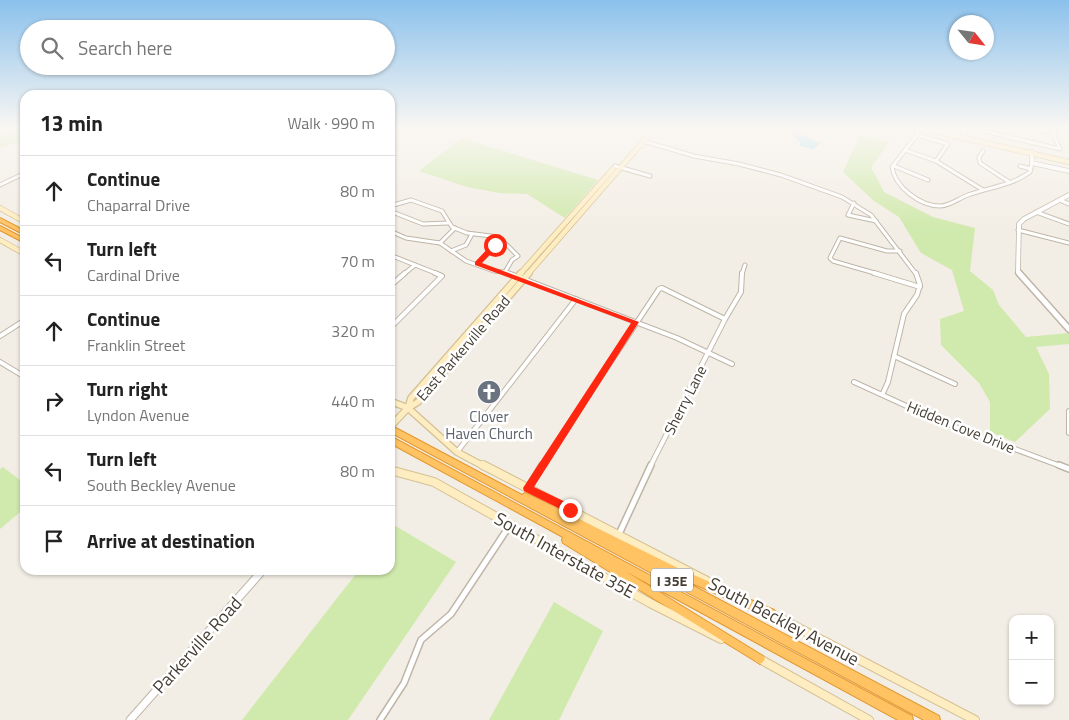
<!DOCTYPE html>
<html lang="en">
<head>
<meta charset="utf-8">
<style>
	body { margin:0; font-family:"Titillium Web",sans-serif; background:#f6f6f6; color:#222 }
	.controls { position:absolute; right:15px; bottom:15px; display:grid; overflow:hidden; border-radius:10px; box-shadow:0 1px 4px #0004 }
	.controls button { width:45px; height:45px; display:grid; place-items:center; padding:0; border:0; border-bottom:1px solid #e0e0e0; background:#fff; color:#222; font:25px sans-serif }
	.compass { position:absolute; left:949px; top:15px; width:45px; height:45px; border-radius:50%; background:#fff; box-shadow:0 1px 4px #0004; rotate:120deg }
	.stop { position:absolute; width:15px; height:15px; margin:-11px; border:4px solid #ff270f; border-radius:50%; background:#fff }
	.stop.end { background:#ff270f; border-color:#fff; box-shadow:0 1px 5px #0008 }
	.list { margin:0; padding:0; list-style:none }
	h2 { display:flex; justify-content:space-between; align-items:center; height:65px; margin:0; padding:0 20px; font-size:21px }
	h2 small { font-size:16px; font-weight:400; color:#767676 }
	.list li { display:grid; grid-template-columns:32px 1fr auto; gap:15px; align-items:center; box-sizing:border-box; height:70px; padding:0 20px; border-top:1px solid #e0e0e0 }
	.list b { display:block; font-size:19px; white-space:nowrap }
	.list p { margin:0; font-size:16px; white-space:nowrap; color:#767676 }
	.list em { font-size:16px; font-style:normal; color:#767676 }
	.icon { flex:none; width:28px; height:28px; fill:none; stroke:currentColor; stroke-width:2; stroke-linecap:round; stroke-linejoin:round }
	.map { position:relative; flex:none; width:1069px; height:720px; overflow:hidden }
	.search { position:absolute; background:#fff; box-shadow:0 1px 4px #0004; left:20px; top:20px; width:375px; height:55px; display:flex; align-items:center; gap:12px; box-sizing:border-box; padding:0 18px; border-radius:28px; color:#767676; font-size:19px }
	.panel { position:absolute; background:#fff; box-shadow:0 1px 4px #0004; left:20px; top:90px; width:375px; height:485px; border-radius:15px }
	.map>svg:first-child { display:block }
	.green { fill:#d0e9ac }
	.water { fill:#9fd4f2 }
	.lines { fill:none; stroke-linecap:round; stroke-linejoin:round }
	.river { fill:#9fd4f2; fill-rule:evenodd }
	.minor-far2-casing { stroke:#beb5a7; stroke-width:5 }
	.minor-far1-casing { stroke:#beb5a7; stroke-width:6 }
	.minor-casing { stroke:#beb5a7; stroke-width:8 }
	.tertiary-far2-casing { stroke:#beb5a7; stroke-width:5.5 }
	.tertiary-far1-casing { stroke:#beb5a7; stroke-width:8 }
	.tertiary-casing { stroke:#beb5a7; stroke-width:9 }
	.secondary-far2-casing { stroke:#d4c093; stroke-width:6 }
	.secondary-far1-casing { stroke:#d4c093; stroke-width:8 }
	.secondary-casing { stroke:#d4c093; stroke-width:10 }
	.motorway-casing { stroke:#e19730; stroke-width:2 }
	.minor-far2 { stroke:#fff; stroke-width:3 }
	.minor-far1 { stroke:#fff; stroke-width:4 }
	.minor { stroke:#fff; stroke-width:5 }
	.tertiary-far2 { stroke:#fff; stroke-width:4 }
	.tertiary-far1 { stroke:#fff; stroke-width:5 }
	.tertiary { stroke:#fff; stroke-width:7 }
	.secondary-far2 { stroke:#ffedc2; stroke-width:4.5 }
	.secondary-far1 { stroke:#ffedc2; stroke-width:5.5 }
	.secondary { stroke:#ffedc2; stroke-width:8 }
	.motorway { fill:#ffc363; fill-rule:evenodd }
	.route { fill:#ff270f }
	.labels { text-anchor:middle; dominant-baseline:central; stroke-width:5; stroke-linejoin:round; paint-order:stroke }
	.shield { fill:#fff; stroke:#7d7871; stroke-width:1 }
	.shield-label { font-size:14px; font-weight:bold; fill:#453e34 }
	.street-label { font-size:15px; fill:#453e34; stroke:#fff }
	.worship-label { font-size:15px; fill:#5b616d; stroke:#fff }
	.near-street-label { font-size:18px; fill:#453e34; stroke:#fff }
</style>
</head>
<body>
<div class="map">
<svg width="1069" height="720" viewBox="0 0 1069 720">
	<rect width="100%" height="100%" fill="#f3eee5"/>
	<!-- green -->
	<g class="green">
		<path d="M13,128h12v11l-25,9v-15z"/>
		<path d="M900,128l-29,39 13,25 49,25 42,11 -5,43 23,19 6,15 27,32 43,-4v11l-33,3 13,27 1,35 -35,33 -25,-10v-30l-11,-19 -38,-38 -1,-26 24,-8 -12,-41 -31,-17 -22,-36 -25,-16 -31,-29 17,-37 28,7z"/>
		<path d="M461,138l137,42 -33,38 -38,-24 -28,-1 -32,-6 -48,-16z"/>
		<path d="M3,467l22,17v24l-25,21v-60z"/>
		<path d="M394,525l62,37 -108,158h-106l117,-150h31v-40z"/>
		<path d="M554,602l49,29 -44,89h-70z"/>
	</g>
	<!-- water -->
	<path class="water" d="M795,128l3,5 22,10 -6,6 -14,-3v-4l-9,-9v-3z"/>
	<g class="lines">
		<!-- river -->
		<path class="river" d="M18,128h7v1l-25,6v-2z"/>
		<!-- minor-far2 casing -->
		<g class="minor-far2-casing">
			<g id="minor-far2">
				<path d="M919,128l-2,7 -25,32c3,20 28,39 48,39 10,0 19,-8 28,-11 22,-8 43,-9 62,-23l2,-9"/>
				<path d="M971,128l89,21 -5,-11 -1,-10"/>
				<path d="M1030,128l25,5"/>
				<path d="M917,135l31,9 -12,17"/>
				<path d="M963,138l3,-10"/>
				<path d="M643,141l51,15 45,8 42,11 61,22 29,18 45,59"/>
				<path d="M905,150l31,11 47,29"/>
				<path d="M983,151l-4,6 1,6 29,19"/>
				<path d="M615,166l35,10"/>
				<path d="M894,166l34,14"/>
				<path d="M1020,166l11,3"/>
				<path d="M0,185l25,-12"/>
				<path d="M1062,201l7,3"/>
				<path d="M854,203l-6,12 28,6"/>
				<path d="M390,206l21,-6 31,11 10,16 15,6 32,4 19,19 -6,4 -7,12 -11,-1 -28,-10 -26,-18 -34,-5 -16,-7"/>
				<path d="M390,211l33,13 25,-1"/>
				<path d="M1036,212l33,12"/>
				<path d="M1018,230l51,13"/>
				<path d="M440,243l15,-15"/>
				<path d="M451,251l15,-6 6,-11"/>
				<path d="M390,255l48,19"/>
				<path d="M477,264l14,-13 8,-14"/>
				<path d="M505,272l6,2"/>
				<path d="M404,274l11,-9"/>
				<path d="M742,274l3,-9"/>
				<path d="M878,274l-45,-13 -3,-3 10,-20 47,13h13"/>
			</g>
		</g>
		<!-- minor-far1 casing -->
		<g class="minor-far1-casing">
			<g id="minor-far1">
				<path d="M508,273l169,65 55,26"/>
				<path d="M874,273l46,14"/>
				<path d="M390,286l15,-13"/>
				<path d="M390,328l52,-52 -7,-3"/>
				<path d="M0,336l25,-16"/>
				<path d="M894,356l61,28"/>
				<path d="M0,362l25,15"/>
				<path d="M854,382l83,38 126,47"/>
				<path d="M883,393l5,-11 16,-68 13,-19 3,-10 -4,-12"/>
				<path d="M1069,411v22"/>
				<path d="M457,452l119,-153"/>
				<path d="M541,467l118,-178 3,-1 63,31"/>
				<path d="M650,467l75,-148 16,-27 1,-19"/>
			</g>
		</g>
		<!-- minor casing -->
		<g class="minor-casing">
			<g id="minor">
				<path d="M1059,465l10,4"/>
				<path d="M528,488l14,-23"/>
				<path d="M619,534l32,-69"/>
				<path d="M380,720l24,-37 17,-43 30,-26 59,-89"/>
			</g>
		</g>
		<!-- tertiary-far2 casing -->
		<g class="tertiary-far2-casing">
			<g id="tertiary-far2">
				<path d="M1032,152v11l37,8"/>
				<path d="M1020,274l-2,-2 1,-48 5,-5 45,-24"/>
			</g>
		</g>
		<!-- tertiary-far1 casing -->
		<g class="tertiary-far1-casing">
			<path id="tertiary-far1" d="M1019,273l50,56"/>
		</g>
		<!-- tertiary casing -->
		<g class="tertiary-casing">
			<path id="tertiary" d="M130,720l133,-150"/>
		</g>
		<!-- secondary-far2 casing -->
		<g class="secondary-far2-casing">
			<g id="secondary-far2">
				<path d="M920,128l149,34"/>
				<path d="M0,131l9,-3"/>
				<path d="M0,208l25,14"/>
				<path d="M0,240l25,14"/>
				<path d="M520,274l93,-105"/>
				<path d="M528,274l127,-146"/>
			</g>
		</g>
		<!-- secondary-far1 casing -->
		<g class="secondary-far1-casing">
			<g id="secondary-far1">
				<path d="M390,401l18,7 49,44 28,15"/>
				<path d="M408,408l3,-10 110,-125"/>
				<path d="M390,427l18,-19 10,-6 111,-129"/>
			</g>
		</g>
		<!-- secondary casing -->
		<g class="secondary-casing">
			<g id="secondary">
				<path d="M483,465l224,116"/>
				<path d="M390,470l44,12 216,121 71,36"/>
				<path d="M768,612l207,108"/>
				<path d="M758,658l111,62"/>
			</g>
		</g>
		<!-- motorway casing -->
		<g class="motorway-casing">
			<g id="motorway">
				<path d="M0,218l25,13v4l-25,-13z"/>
				<path d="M0,226l25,13v4l-25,-13z"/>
				<path d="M390,425l132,70 3,-2 3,1 150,74 96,42 2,3 -2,3 -3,2 -104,-46 272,144 1,4h-16l-534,-288z"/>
				<path d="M390,436l522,280 1,4h-15l-273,-149 138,85 2,3 -2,3 -3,2 -3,-2 -194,-119 -1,-3 1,-3 -173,-94z"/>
			</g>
		</g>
		<!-- minor-far2 -->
		<use href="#minor-far2" class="minor-far2"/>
		<!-- minor-far1 -->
		<use href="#minor-far1" class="minor-far1"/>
		<!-- minor -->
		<use href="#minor" class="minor"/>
		<!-- tertiary-far2 -->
		<use href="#tertiary-far2" class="tertiary-far2"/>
		<!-- tertiary-far1 -->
		<use href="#tertiary-far1" class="tertiary-far1"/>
		<!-- tertiary -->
		<use href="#tertiary" class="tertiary"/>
		<!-- secondary-far2 -->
		<use href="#secondary-far2" class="secondary-far2"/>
		<!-- secondary-far1 -->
		<use href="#secondary-far1" class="secondary-far1"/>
		<!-- secondary -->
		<use href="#secondary" class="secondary"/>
		<!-- motorway -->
		<use href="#motorway" class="motorway"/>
	</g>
	<!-- sky -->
	<linearGradient id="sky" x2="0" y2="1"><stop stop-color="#8bc1ec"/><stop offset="0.56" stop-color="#faf7f3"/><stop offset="1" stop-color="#faf7f3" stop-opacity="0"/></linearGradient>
	<rect width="1069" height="229" fill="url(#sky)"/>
	<!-- route -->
	<path class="route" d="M493,243l6,2 -17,18 157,59 -105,165 40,19 1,4 -5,4 -46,-23 -1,-3 108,-165 -156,-58v-3z"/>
	<!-- icons -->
	<defs>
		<g id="church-disc" transform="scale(1.25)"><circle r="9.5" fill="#6b7280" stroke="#fff"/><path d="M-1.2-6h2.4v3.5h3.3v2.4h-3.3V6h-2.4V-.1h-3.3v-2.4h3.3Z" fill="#fff"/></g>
	</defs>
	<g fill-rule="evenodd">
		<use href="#church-disc" x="489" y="392"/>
	</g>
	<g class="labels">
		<!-- shield labels -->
		<rect class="shield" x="651" y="568.5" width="42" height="23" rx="4"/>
		<g class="shield-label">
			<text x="672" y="580">I 35E</text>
		</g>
		<!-- street labels -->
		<g class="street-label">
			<text transform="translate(463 348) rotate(-49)">East Parkerville Road</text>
			<text transform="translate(685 400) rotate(-63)">Sherry Lane</text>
			<text transform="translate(961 427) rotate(22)">Hidden Cove Drive</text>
		</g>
		<!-- worship labels -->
		<g class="worship-label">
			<text x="489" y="416">Clover<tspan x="489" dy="17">Haven Church</tspan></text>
		</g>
		<!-- near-street labels -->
		<g class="near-street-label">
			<text transform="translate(565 555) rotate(29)">South Interstate 35E</text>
			<text transform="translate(784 621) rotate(28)">South Beckley Avenue</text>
			<text transform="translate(197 645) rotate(-48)">Parkerville Road</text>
		</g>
	</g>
</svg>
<div class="controls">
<button>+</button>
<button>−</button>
</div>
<svg class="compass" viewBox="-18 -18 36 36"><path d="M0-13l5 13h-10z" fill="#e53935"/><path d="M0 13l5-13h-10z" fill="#767676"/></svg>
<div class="stop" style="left:495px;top:245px"></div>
<div class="stop end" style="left:570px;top:510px"></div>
<div class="search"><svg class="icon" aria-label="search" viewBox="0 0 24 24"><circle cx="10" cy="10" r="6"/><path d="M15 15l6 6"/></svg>Search here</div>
<section class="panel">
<h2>13 min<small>Walk · 990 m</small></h2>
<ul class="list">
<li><svg class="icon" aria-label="ahead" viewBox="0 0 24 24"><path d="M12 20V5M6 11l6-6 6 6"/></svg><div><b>Continue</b><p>Chaparral Drive</p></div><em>80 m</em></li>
<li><svg class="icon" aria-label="left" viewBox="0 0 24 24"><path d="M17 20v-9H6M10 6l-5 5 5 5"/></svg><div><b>Turn left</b><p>Cardinal Drive</p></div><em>70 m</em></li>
<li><svg class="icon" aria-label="ahead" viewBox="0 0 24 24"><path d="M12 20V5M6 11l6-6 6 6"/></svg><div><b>Continue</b><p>Franklin Street</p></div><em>320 m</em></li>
<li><svg class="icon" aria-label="right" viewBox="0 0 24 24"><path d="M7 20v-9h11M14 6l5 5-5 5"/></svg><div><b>Turn right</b><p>Lyndon Avenue</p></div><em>440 m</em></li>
<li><svg class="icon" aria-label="left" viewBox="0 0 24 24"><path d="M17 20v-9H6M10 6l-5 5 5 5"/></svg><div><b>Turn left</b><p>South Beckley Avenue</p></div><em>80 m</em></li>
<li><svg class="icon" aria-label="arrive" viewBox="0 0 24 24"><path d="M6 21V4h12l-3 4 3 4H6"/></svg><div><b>Arrive at destination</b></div></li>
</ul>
</section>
</div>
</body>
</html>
